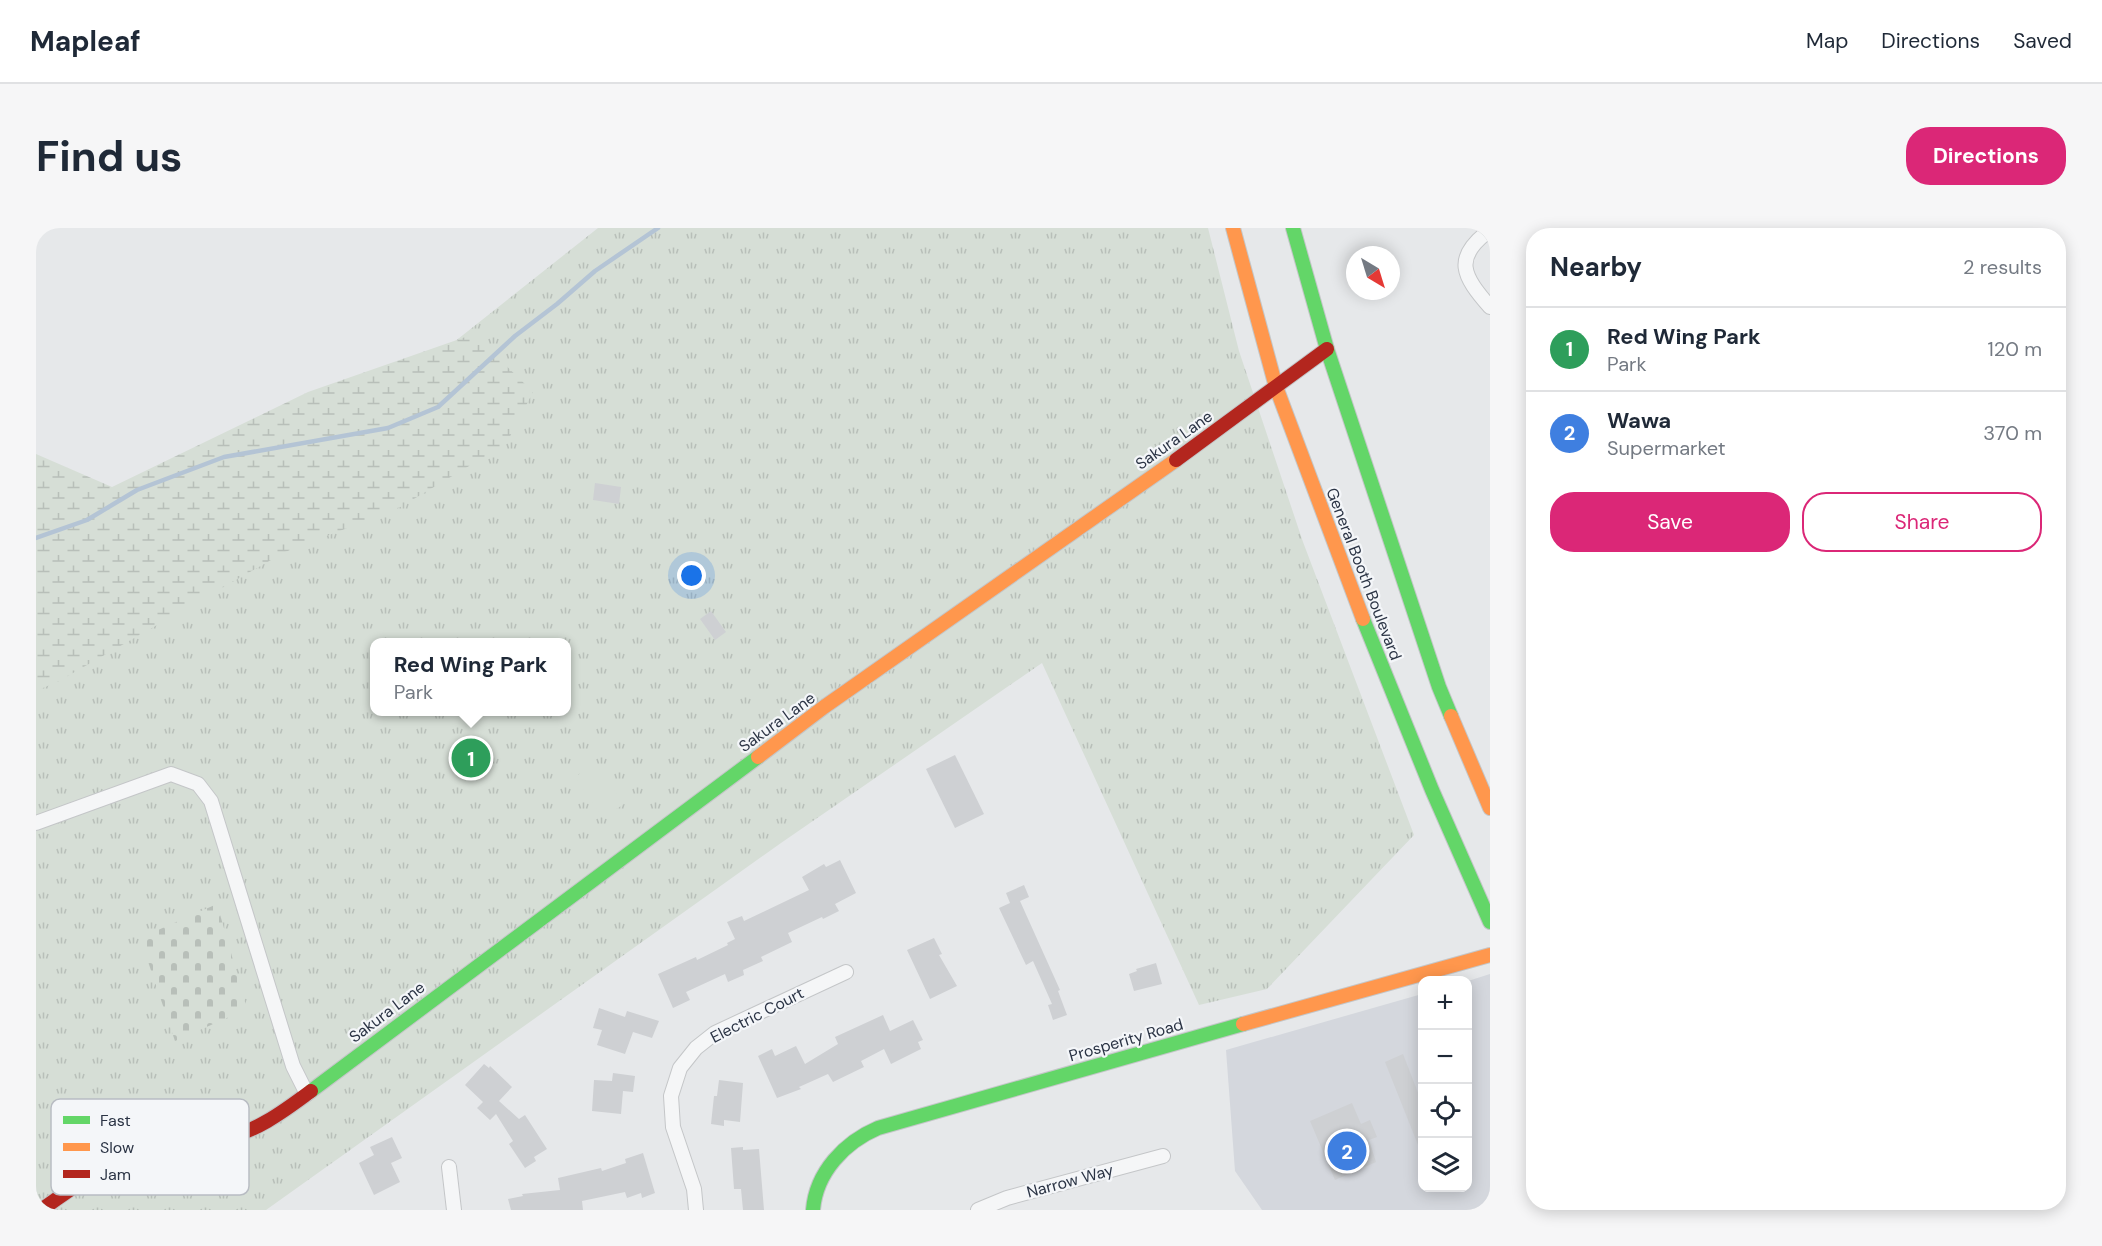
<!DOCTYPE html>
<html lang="en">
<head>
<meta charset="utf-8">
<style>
	body { margin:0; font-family:"DM Sans",sans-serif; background:#f6f6f7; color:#1f2937 }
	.controls { position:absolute; right:18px; bottom:18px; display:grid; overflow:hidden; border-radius:12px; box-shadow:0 3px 15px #0003 }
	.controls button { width:54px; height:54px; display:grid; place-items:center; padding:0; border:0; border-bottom:2px solid #e0e1e3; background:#fff; color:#1f2937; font:30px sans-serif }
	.compass { position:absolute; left:1310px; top:18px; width:54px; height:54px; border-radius:50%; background:#fff; box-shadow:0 3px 15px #0003; rotate:142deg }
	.you { position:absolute; left:656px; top:348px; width:21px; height:21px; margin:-15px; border:4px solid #fff; border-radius:50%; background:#1a73e8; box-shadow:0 0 0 9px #1a73e833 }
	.badge { display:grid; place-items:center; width:39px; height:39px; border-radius:50%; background:#db2777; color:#fff; font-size:20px; font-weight:700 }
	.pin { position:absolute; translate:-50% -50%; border:3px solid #fff; box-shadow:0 2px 6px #0006 }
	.popup { position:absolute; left:334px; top:410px; width:201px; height:78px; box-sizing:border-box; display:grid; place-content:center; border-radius:12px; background:#fff; filter:drop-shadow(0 2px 4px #0005); font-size:20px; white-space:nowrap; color:#747a83 }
	.popup b { font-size:22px; color:#1f2937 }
	.popup::after { content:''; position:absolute; left:50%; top:100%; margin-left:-12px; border:12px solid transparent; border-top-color:#fff }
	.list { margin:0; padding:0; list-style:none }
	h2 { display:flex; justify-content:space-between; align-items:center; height:78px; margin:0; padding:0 24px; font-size:26px }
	h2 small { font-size:20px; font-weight:400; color:#747a83 }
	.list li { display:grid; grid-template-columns:39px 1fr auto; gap:18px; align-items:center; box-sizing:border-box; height:84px; padding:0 24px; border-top:2px solid #e0e1e3 }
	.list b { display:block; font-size:22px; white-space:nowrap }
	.list p { margin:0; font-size:20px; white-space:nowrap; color:#747a83 }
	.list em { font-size:20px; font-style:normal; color:#747a83 }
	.actions { display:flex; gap:12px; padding:18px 24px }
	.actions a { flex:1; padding:14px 0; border:2px solid #db2777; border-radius:24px; text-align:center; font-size:21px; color:#db2777 }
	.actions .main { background:#db2777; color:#fff }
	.icon { flex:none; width:33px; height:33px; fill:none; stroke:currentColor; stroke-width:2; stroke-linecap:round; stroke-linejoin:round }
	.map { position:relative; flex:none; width:1454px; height:982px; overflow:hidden; border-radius:24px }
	header { display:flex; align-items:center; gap:36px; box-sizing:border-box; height:84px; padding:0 30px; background:#fff; border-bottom:2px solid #e0e1e3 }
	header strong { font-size:28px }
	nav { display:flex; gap:33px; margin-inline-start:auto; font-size:21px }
	.intro { display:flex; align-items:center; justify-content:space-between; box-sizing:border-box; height:144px; padding:0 36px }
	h1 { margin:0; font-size:42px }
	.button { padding:15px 27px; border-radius:24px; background:#db2777; color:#fff; font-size:21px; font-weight:700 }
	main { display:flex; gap:36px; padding:0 36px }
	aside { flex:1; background:#fff; border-radius:24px; box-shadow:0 3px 15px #0003 }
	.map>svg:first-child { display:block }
	.built { fill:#d4d7dd }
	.grass { fill:url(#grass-tufts); fill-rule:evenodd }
	.wetland { fill:url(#wetland-marsh) }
	.cemetery { fill:url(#cemetery-stones) }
	.pitch { fill:#d6ded6 }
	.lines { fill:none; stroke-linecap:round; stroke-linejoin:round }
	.stream { stroke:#b4c4d5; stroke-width:4.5 }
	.building { fill:#ced0d3 }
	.street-casing { stroke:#c4c6c8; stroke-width:16 }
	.fast-casing { stroke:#c4c6c8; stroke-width:16 }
	.slow-casing { stroke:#c4c6c8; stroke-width:16 }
	.jam-casing { stroke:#c4c6c8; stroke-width:16 }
	.street { stroke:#f5f6f7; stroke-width:14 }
	.fast { stroke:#63d668; stroke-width:14 }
	.slow { stroke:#ff974d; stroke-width:14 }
	.jam { stroke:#b3261e; stroke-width:14 }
	.labels { text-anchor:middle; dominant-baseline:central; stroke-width:4.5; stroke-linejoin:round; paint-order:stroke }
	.street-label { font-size:16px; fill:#2b3445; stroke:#f4f6f9 }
	.key { fill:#f4f6f9; stroke:#b8bcc3; stroke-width:1.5 }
	.key-label { font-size:16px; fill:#2b3445 }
</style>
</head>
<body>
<header>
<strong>Mapleaf</strong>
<nav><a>Map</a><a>Directions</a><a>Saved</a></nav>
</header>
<div class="intro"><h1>Find us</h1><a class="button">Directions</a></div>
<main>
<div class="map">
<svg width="1454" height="982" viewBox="0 0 1454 982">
	<defs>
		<pattern id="grass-tufts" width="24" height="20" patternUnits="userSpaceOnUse" patternTransform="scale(1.5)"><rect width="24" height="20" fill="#d6ded6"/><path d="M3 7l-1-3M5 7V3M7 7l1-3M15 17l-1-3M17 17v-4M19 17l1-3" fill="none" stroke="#b8bfb9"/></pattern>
		<pattern id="wetland-marsh" width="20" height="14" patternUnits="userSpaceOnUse" patternTransform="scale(1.5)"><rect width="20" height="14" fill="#d6ded6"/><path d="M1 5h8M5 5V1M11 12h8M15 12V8" fill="none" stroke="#b8bfb9"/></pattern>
		<pattern id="cemetery-stones" width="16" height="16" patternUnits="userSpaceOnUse" patternTransform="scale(1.5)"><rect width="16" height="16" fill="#d6ded6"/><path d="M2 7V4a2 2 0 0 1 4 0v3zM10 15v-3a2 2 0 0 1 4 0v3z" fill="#b8bfb9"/></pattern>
	</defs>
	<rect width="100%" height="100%" fill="#e6e8ea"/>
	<!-- built -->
	<path class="built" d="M1454,746v236h-228l-27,-39 -9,-121 196,-56v194h46v-207z"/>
	<!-- grass -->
	<path class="grass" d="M562,0h610l31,123 64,191 111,293 -147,154 -68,16 -157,-342 -261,180 -515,367h-230v-593l350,-221zM339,414h192v70h-192z"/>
	<!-- wetland -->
	<path class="wetland" d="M438,106l59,58 -27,52 -109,65 -112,43 -226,129 -23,10v-237l76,33 196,-95z"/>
	<!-- cemetery -->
	<path class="cemetery" d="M181,676l30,105 -72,32 -35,-103z"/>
	<!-- pitch -->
	<path class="pitch" d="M559,535l29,41 -21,14 -28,-41z"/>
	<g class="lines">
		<!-- stream -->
		<path class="stream" d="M0,310l51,-18 50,-30 87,-33 164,-29 50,-21 77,-71 42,-32 38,-33 63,-43"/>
	</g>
	<!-- building -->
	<g class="building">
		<path d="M559,255l26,4 -2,17 -26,-4z"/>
		<path d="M675,383l15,21 -11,8 -15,-21z"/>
		<path d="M919,527l29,59 -29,14 -29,-59z"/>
		<path d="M804,632l16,33 -21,11 4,7 -16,8 -1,-2 -34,16 4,9 -31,15 2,4 -20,9 1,5 -16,7 -3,-8 -39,18 4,8 -17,8 -15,-34 38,-17 1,3 31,-15 -1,-2 8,-4 -8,-17 15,-6 2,5 65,-31 -7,-13 22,-13 2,3z"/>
		<path d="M988,657l5,12 -9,4 40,89 -2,1 9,24 -14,5 -5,-15 4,-1 -19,-43 -7,4 -27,-57 11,-5 -4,-10z"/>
		<path d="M898,710l8,16 -3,1 18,31 -27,13 -23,-49z"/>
		<path d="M1120,735l6,21 -28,7 -5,-17 8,-3 -1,-2z"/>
		<path d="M563,780l26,9 2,-6 32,10 -7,17 -19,-6 -8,22 -28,-9 5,-15 -9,-2z"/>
		<path d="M847,787l7,16 23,-11 10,20 -5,2 3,7 -30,15 -7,-15 -23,12 3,6 -31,15 -5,-8 -29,13 2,2 -24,9 -19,-42 14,-7 3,7 21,-10 9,18 33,-20 -3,-7z"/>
		<path d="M1367,826l19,49v52l-37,-93z"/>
		<path d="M448,836l5,4 1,-2 22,21 -13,14 20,18 6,-4 22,34 -13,8 2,4 -11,7 -16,-24 4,-3 -17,-27 -6,6 -13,-12 6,-6 -18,-17z"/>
		<path d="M577,845l22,3 -2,16 -10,-1 -2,23 -29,-3 2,-31 18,1z"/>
		<path d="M683,852l24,3 -3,39 -16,-2v6l-13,-2 3,-28h3z"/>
		<path d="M1316,875l9,21 9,-4 7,17 -8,3 7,22 -41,18 -25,-59z"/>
		<path d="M356,909l10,21 -11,5 9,19 -26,13 -15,-32 15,-8 -4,-8z"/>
		<path d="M707,919v3l16,-1 5,61h-21l-2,-21h-7l-3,-41z"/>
		<path d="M607,925l12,40 -13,5 -1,-5 -14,5 -2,-6 -43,9 1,9h-72l-3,-11 15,-3 -1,-2 38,-4 -2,-12 43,-10 1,3 24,-8 -1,-4z"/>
	</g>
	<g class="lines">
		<!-- street casing -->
		<g class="street-casing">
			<g id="street">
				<path d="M1454,2c-38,28 -27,46 0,77"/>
				<path d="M0,595l135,-49 27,10 13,17 82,265 14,28"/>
				<path d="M413,939l5,43"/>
				<path d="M660,982l-2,-21 -21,-62 -2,-31 9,-28 16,-20 19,-15 131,-61"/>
				<path d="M942,982l29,-12 156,-42"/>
			</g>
		</g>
		<!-- fast casing -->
		<g class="fast-casing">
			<g id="fast">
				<path d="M1257,0l34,121 112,338 12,29"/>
				<path d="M1327,391l69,171 58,132"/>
				<path d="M275,863l447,-334"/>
				<path d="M777,982c3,-38 32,-68 65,-82l365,-104"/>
			</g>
		</g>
		<!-- slow casing -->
		<g class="slow-casing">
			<g id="slow">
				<path d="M1197,0l43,159 87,232"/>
				<path d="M1415,488l39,92"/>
				<path d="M722,529l66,-50 352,-247"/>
				<path d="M1207,796l247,-69"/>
			</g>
		</g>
		<!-- jam casing -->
		<g class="jam-casing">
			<g id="jam">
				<path d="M1140,232l151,-111"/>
				<path d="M5,982c32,-22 62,-46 99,-58 26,-8 52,-8 78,-12 35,-6 65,-28 93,-49"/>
			</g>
		</g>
		<!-- street -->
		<use href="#street" class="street"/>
		<!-- fast -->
		<use href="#fast" class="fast"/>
		<!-- slow -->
		<use href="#slow" class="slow"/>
		<!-- jam -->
		<use href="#jam" class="jam"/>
	</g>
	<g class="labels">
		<!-- street labels -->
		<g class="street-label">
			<text transform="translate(1138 212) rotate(-35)">Sakura Lane</text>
			<text transform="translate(1328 346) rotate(69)">General Booth Boulevard</text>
			<text transform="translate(741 494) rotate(-36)">Sakura Lane</text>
			<text transform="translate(351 784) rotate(-37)">Sakura Lane</text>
			<text transform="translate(721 787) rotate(-27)">Electric Court</text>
			<text transform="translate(1090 812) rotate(-16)">Prosperity Road</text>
			<text transform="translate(1034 953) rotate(-15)">Narrow Way</text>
		</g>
	</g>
	<!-- legend -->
	<rect x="15" y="871" width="198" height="96" rx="9" class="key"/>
	<rect x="27" y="888" width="27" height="8" fill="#63d668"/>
	<rect x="27" y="915" width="27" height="8" fill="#ff974d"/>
	<rect x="27" y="942" width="27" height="8" fill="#b3261e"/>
	<g class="key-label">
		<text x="64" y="898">Fast</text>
		<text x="64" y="925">Slow</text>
		<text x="64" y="952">Jam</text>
	</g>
</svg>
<div class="controls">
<button>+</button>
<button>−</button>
<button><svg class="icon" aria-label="locate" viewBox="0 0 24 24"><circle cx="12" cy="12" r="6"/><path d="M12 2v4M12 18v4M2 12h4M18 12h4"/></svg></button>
<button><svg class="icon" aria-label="layers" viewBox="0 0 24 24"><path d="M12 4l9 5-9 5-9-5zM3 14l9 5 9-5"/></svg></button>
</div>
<svg class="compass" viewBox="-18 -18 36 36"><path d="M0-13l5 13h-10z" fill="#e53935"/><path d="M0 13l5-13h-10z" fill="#747a83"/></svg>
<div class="you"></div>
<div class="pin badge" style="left:435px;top:530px;background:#2e9e5b">1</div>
<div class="popup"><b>Red Wing Park</b>Park</div>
<div class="pin badge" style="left:1311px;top:923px;background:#3f7fe0">2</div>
</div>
<aside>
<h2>Nearby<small>2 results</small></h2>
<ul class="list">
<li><span class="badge" style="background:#2e9e5b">1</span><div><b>Red Wing Park</b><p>Park</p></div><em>120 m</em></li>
<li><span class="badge" style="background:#3f7fe0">2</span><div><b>Wawa</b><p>Supermarket</p></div><em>370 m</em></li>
</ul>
<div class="actions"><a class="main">Save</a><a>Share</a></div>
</aside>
</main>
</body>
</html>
